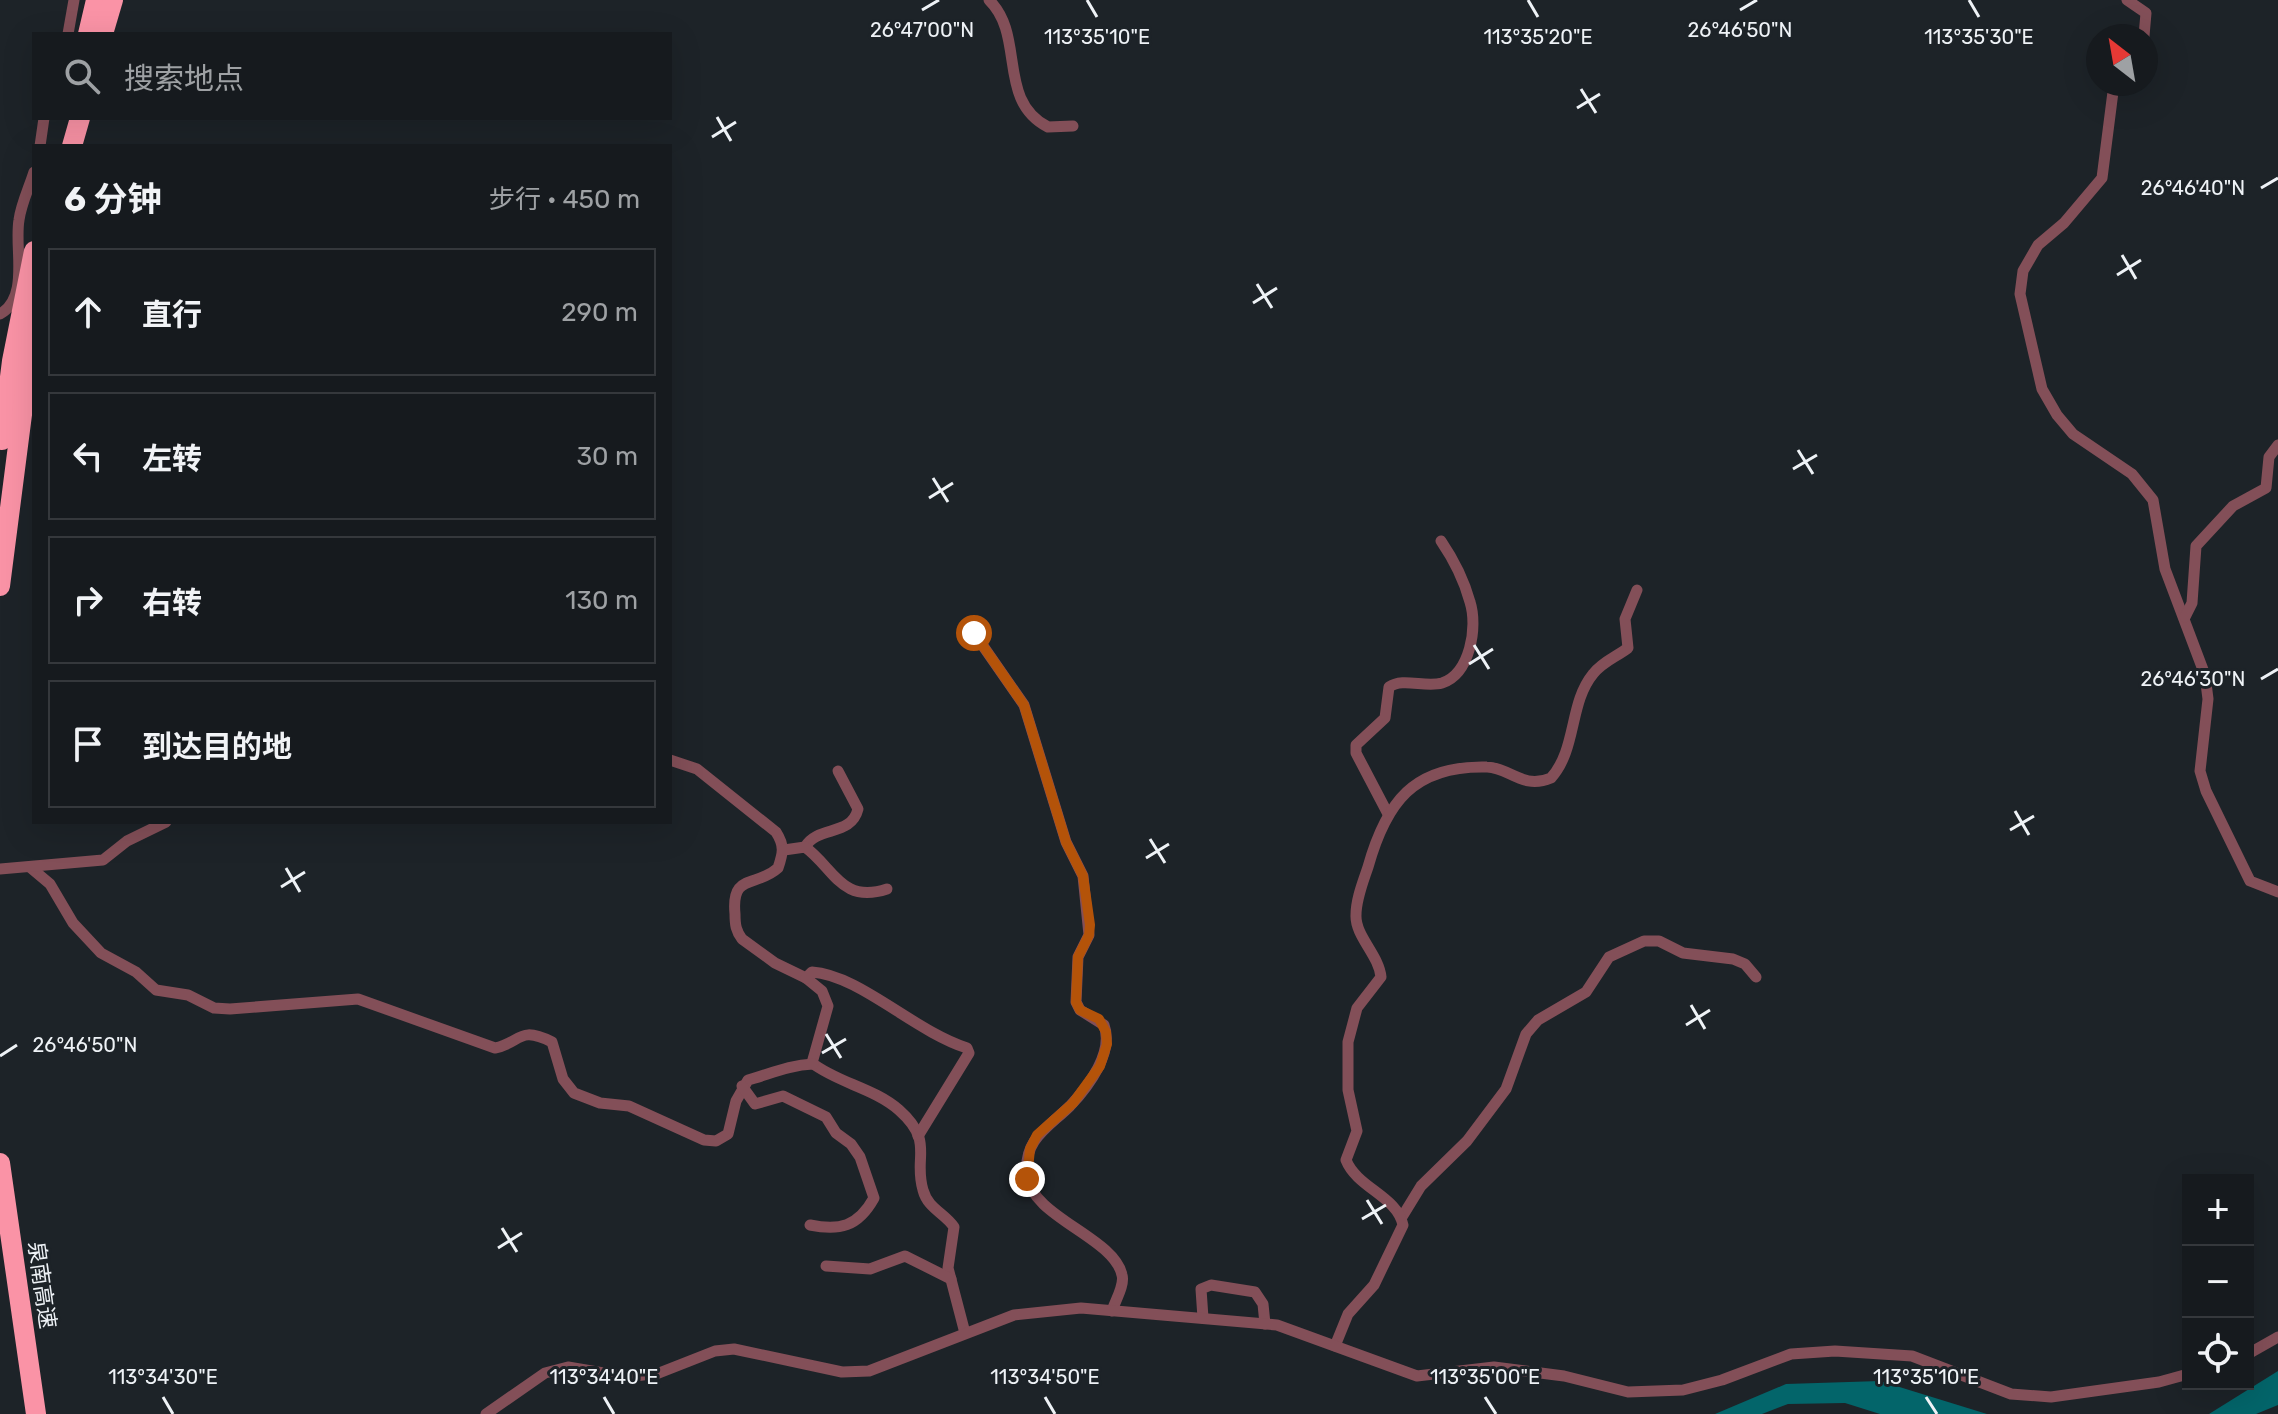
<!DOCTYPE html>
<html lang="zh">
<head>
<meta charset="utf-8">
<style>
	body { margin:0; font-family:Rubik,"Noto Sans SC",sans-serif; background:#23272b; color:#f1f3f6 }
	.controls { position:absolute; right:24px; bottom:24px; display:grid; overflow:hidden; border-radius:0px; box-shadow:0 8px 32px #0002 }
	.controls button { width:72px; height:72px; display:grid; place-items:center; padding:0; border:0; border-bottom:2px solid #35383c; background:#161a1e; color:#f1f3f6; font:40px sans-serif }
	.compass { position:absolute; left:2086px; top:24px; width:72px; height:72px; border-radius:50%; background:#161a1e; box-shadow:0 8px 32px #0002; rotate:329deg }
	.stop { position:absolute; width:24px; height:24px; margin:-18px; border:6px solid #b45309; border-radius:50%; background:#fff }
	.stop.end { background:#b45309; border-color:#fff; box-shadow:0 2px 8px #0008 }
	.list { margin:0; padding:0; list-style:none }
	h2 { display:flex; justify-content:space-between; align-items:center; height:104px; margin:0; padding:0 32px; font-size:34px }
	h2 small { font-size:26px; font-weight:400; color:#9ea1a4 }
	.list li { display:grid; grid-template-columns:52px 1fr auto; gap:24px; align-items:center; box-sizing:border-box; height:128px; margin:0 16px 16px; padding:0 16px; border:2px solid #35383c; border-radius:0px }
	.list b { display:block; font-size:30px; white-space:nowrap }
	.list em { font-size:26px; font-style:normal; color:#9ea1a4 }
	.icon { flex:none; width:44px; height:44px; fill:none; stroke:currentColor; stroke-width:2; stroke-linecap:round; stroke-linejoin:round }
	.map { position:relative; flex:none; width:2278px; height:1414px; overflow:hidden }
	.search { position:absolute; background:#161a1e; box-shadow:0 8px 32px #0002; left:32px; top:32px; width:640px; height:88px; display:flex; align-items:center; gap:20px; box-sizing:border-box; padding:0 28px; border-radius:0px; color:#9ea1a4; font-size:30px }
	.panel { position:absolute; background:#161a1e; box-shadow:0 8px 32px #0002; left:32px; top:144px; width:640px; height:680px; border-radius:0px }
	.map>svg:first-child { display:block }
	.water { fill:#03656a }
	.lines { fill:none; stroke-linecap:round; stroke-linejoin:round }
	.street { stroke:#834f58; stroke-width:11 }
	.highway { stroke:#fa93a6; stroke-width:20 }
	.route { stroke:#b45309; stroke-width:10 }
	.ticks { fill:none; stroke:#eef2f6; stroke-width:3 }
	.labels { text-anchor:middle; dominant-baseline:central; stroke-width:6; stroke-linejoin:round; paint-order:stroke }
	.street-label { font-size:22px; fill:#eef2f6; stroke:#1d2328 }
	.ticks-label { font-size:20px; text-anchor:middle; fill:#eef2f6; stroke:#1d2328; stroke-width:6; stroke-linejoin:round; paint-order:stroke }
</style>
</head>
<body>
<div class="map">
<svg width="2278" height="1414" viewBox="0 0 2278 1414">
	<rect width="100%" height="100%" fill="#1d2328"/>
	<!-- water -->
	<g class="water">
		<path d="M2278,1371v34l-22,9h-47z"/>
		<path d="M1880,1381l107,33h-107l-35,-11 -57,1 -26,10h-47l71,-30z"/>
	</g>
	<g class="lines">
		<!-- street -->
		<g class="street">
			<path d="M989,0c37,36 7,100 59,127l25,-1"/>
			<path d="M2127,0l19,13 -2,23"/>
			<path d="M68,34l6,-34"/>
			<path d="M2114,84l-12,94 -38,45 -26,22 -15,26 -3,23 22,95 15,26 16,19 59,40 21,26 12,69 40,106 3,24 -8,72 6,20 44,90 28,11"/>
			<path d="M40,146l4,-28"/>
			<path d="M0,314c30,-17 14,-66 19,-94 2,-16 10,-32 15,-48"/>
			<path d="M2185,617l7,-14 4,-57 37,-40 33,-18 3,-31 9,-12"/>
			<path d="M974,633l50,72 42,137 17,34 6,59 -11,22 -2,45 4,8 24,15c10,27 -15,61 -34,81 -21,21 -47,33 -43,69 4,42 87,62 95,100 3,10 -7,26 -10,36"/>
			<path d="M670,760l27,9 79,63c9,14 7,21 2,36 -22,20 -47,4 -43,46 0,11 1,17 7,25l33,24 31,15 16,13 6,15 -16,57c26,20 62,25 87,47 36,32 14,47 24,80 5,19 22,23 31,37l-6,41 17,65"/>
			<path d="M1388,814l-32,-61v-8l29,-27 4,-31c14,-10 36,1 53,-4 28,-9 36,-56 28,-81 -6,-22 -16,-42 -29,-61"/>
			<path d="M805,847c13,-22 46,-10 53,-38l-20,-38"/>
			<path d="M784,850l21,-3c29,21 36,57 82,42"/>
			<path d="M31,868l19,16 23,39 28,30 35,19 20,18 32,5 26,13 16,1 128,-10 137,49c26,-5 23,-23 57,-6l11,37 11,14 26,10 29,3 75,34 12,1 12,-7 8,-33 12,-21c22,-6 41,-15 65,-16"/>
			<path d="M0,869l103,-9 24,-19 39,-19"/>
			<path d="M806,978l6,-6c47,3 102,59 155,76l2,5 -51,83"/>
			<path d="M742,1086l13,18 28,-8 43,21 10,16 15,11 9,13 14,41c-16,29 -35,33 -64,27"/>
			<path d="M1402,1217l19,-31 46,-45 39,-52 20,-55 12,-14 48,-28 23,-35 35,-16h15l24,12 50,6 12,5 11,13"/>
			<path d="M826,1266l44,3 35,-13 46,23"/>
			<path d="M1203,1318l-2,-29 10,-4 44,7 8,12 2,20"/>
			<path d="M1335,1346l13,-32 26,-29 29,-60c-6,-29 -46,-37 -57,-65l11,-29 -9,-41v-48l9,-34 24,-31c-2,-22 -26,-41 -25,-62 0,-16 7,-33 12,-48 18,-64 45,-102 119,-100 22,0 35,23 64,11 26,-29 18,-75 42,-104 9,-12 23,-17 35,-26l-3,-29 12,-29"/>
			<path d="M2248,1354l30,-17"/>
			<path d="M486,1414l59,-41 23,-6 59,10 32,-4 56,-22 19,-2 108,23 27,-1 145,-56 67,-7 196,17 140,51 77,-9 70,9 64,16 55,-2 39,-10 69,-26 44,-3 77,5 99,38 40,3 108,-15 29,-8"/>
		</g>
		<!-- highway -->
		<g class="highway">
			<path d="M88,34l8,-34"/>
			<path d="M103,34l10,-34"/>
			<path d="M72,146l8,-28"/>
			<path d="M2,440l10,-79 22,-110"/>
			<path d="M0,586l34,-265"/>
			<path d="M0,1163l36,251"/>
		</g>
	</g>
	<g class="lines">
		<!-- route -->
		<path class="route" d="M974,633l50,72 42,137 17,34 7,49 -1,10 -11,22 -2,45 4,8 19,9 7,13 1,12 -7,22 -27,37 -36,32 -7,14 -3,30"/>
	</g>
	<!-- ticks -->
	<path class="ticks" d="M1087,0l10,17M1528,0l10,17M1969,0l10,17M922,10l17,-10M1740,10l17,-10M1581,89l15,24M1577,108l23,-14M717,117l14,24M712,137l24,-15M2261,188l17,-10M2122,255l14,24M2117,275l24,-15M1257,284l15,24M1253,303l24,-15M1798,450l15,24M1793,469l24,-14M933,478l15,24M929,498l24,-15M1474,645l15,24M1469,664l24,-15M2261,679l17,-10M2015,811l14,24M2010,830l24,-14M1150,839l15,24M1146,858l23,-14M286,868l14,24M281,887l24,-15M1691,1005l14,24M1686,1025l24,-15M826,1034l15,24M822,1053l24,-14M0,1056l17,-11M1367,1200l15,24M1362,1219l24,-14M502,1228l15,24M498,1248l24,-15M163,1397l10,17M604,1397l10,17M1045,1397l10,17M1485,1397l11,17M1926,1397l11,17"/>
	<g class="labels">
		<!-- street labels -->
		<g class="street-label">
			<text transform="translate(42 1285) rotate(82)">泉南高速</text>
		</g>
	</g>
	<g class="ticks-label">
		<text x="922" y="37">26°47'00"N</text>
		<text x="1740" y="37">26°46'50"N</text>
		<text x="1979" y="44">113°35'30"E</text>
		<text x="1097" y="44">113°35'10"E</text>
		<text x="1538" y="44">113°35'20"E</text>
		<text x="2193" y="195">26°46'40"N</text>
		<text x="2193" y="686">26°46'30"N</text>
		<text x="85" y="1052">26°46'50"N</text>
		<text x="163" y="1384">113°34'30"E</text>
		<text x="604" y="1384">113°34'40"E</text>
		<text x="1045" y="1384">113°34'50"E</text>
		<text x="1485" y="1384">113°35'00"E</text>
		<text x="1926" y="1384">113°35'10"E</text>
	</g>
</svg>
<div class="controls">
<button>+</button>
<button>−</button>
<button><svg class="icon" aria-label="locate" viewBox="0 0 24 24"><circle cx="12" cy="12" r="6"/><path d="M12 2v4M12 18v4M2 12h4M18 12h4"/></svg></button>
</div>
<svg class="compass" viewBox="-18 -18 36 36"><path d="M0-13l5 13h-10z" fill="#e53935"/><path d="M0 13l5-13h-10z" fill="#9ea1a4"/></svg>
<div class="stop" style="left:974px;top:633px"></div>
<div class="stop end" style="left:1027px;top:1179px"></div>
<div class="search"><svg class="icon" aria-label="search" viewBox="0 0 24 24"><circle cx="10" cy="10" r="6"/><path d="M15 15l6 6"/></svg>搜索地点</div>
<section class="panel">
<h2>6 分钟<small>步行 · 450 m</small></h2>
<ul class="list">
<li><svg class="icon" aria-label="ahead" viewBox="0 0 24 24"><path d="M12 20V5M6 11l6-6 6 6"/></svg><div><b>直行</b></div><em>290 m</em></li>
<li><svg class="icon" aria-label="left" viewBox="0 0 24 24"><path d="M17 20v-9H6M10 6l-5 5 5 5"/></svg><div><b>左转</b></div><em>30 m</em></li>
<li><svg class="icon" aria-label="right" viewBox="0 0 24 24"><path d="M7 20v-9h11M14 6l5 5-5 5"/></svg><div><b>右转</b></div><em>130 m</em></li>
<li><svg class="icon" aria-label="arrive" viewBox="0 0 24 24"><path d="M6 21V4h12l-3 4 3 4H6"/></svg><div><b>到达目的地</b></div></li>
</ul>
</section>
</div>
</body>
</html>
